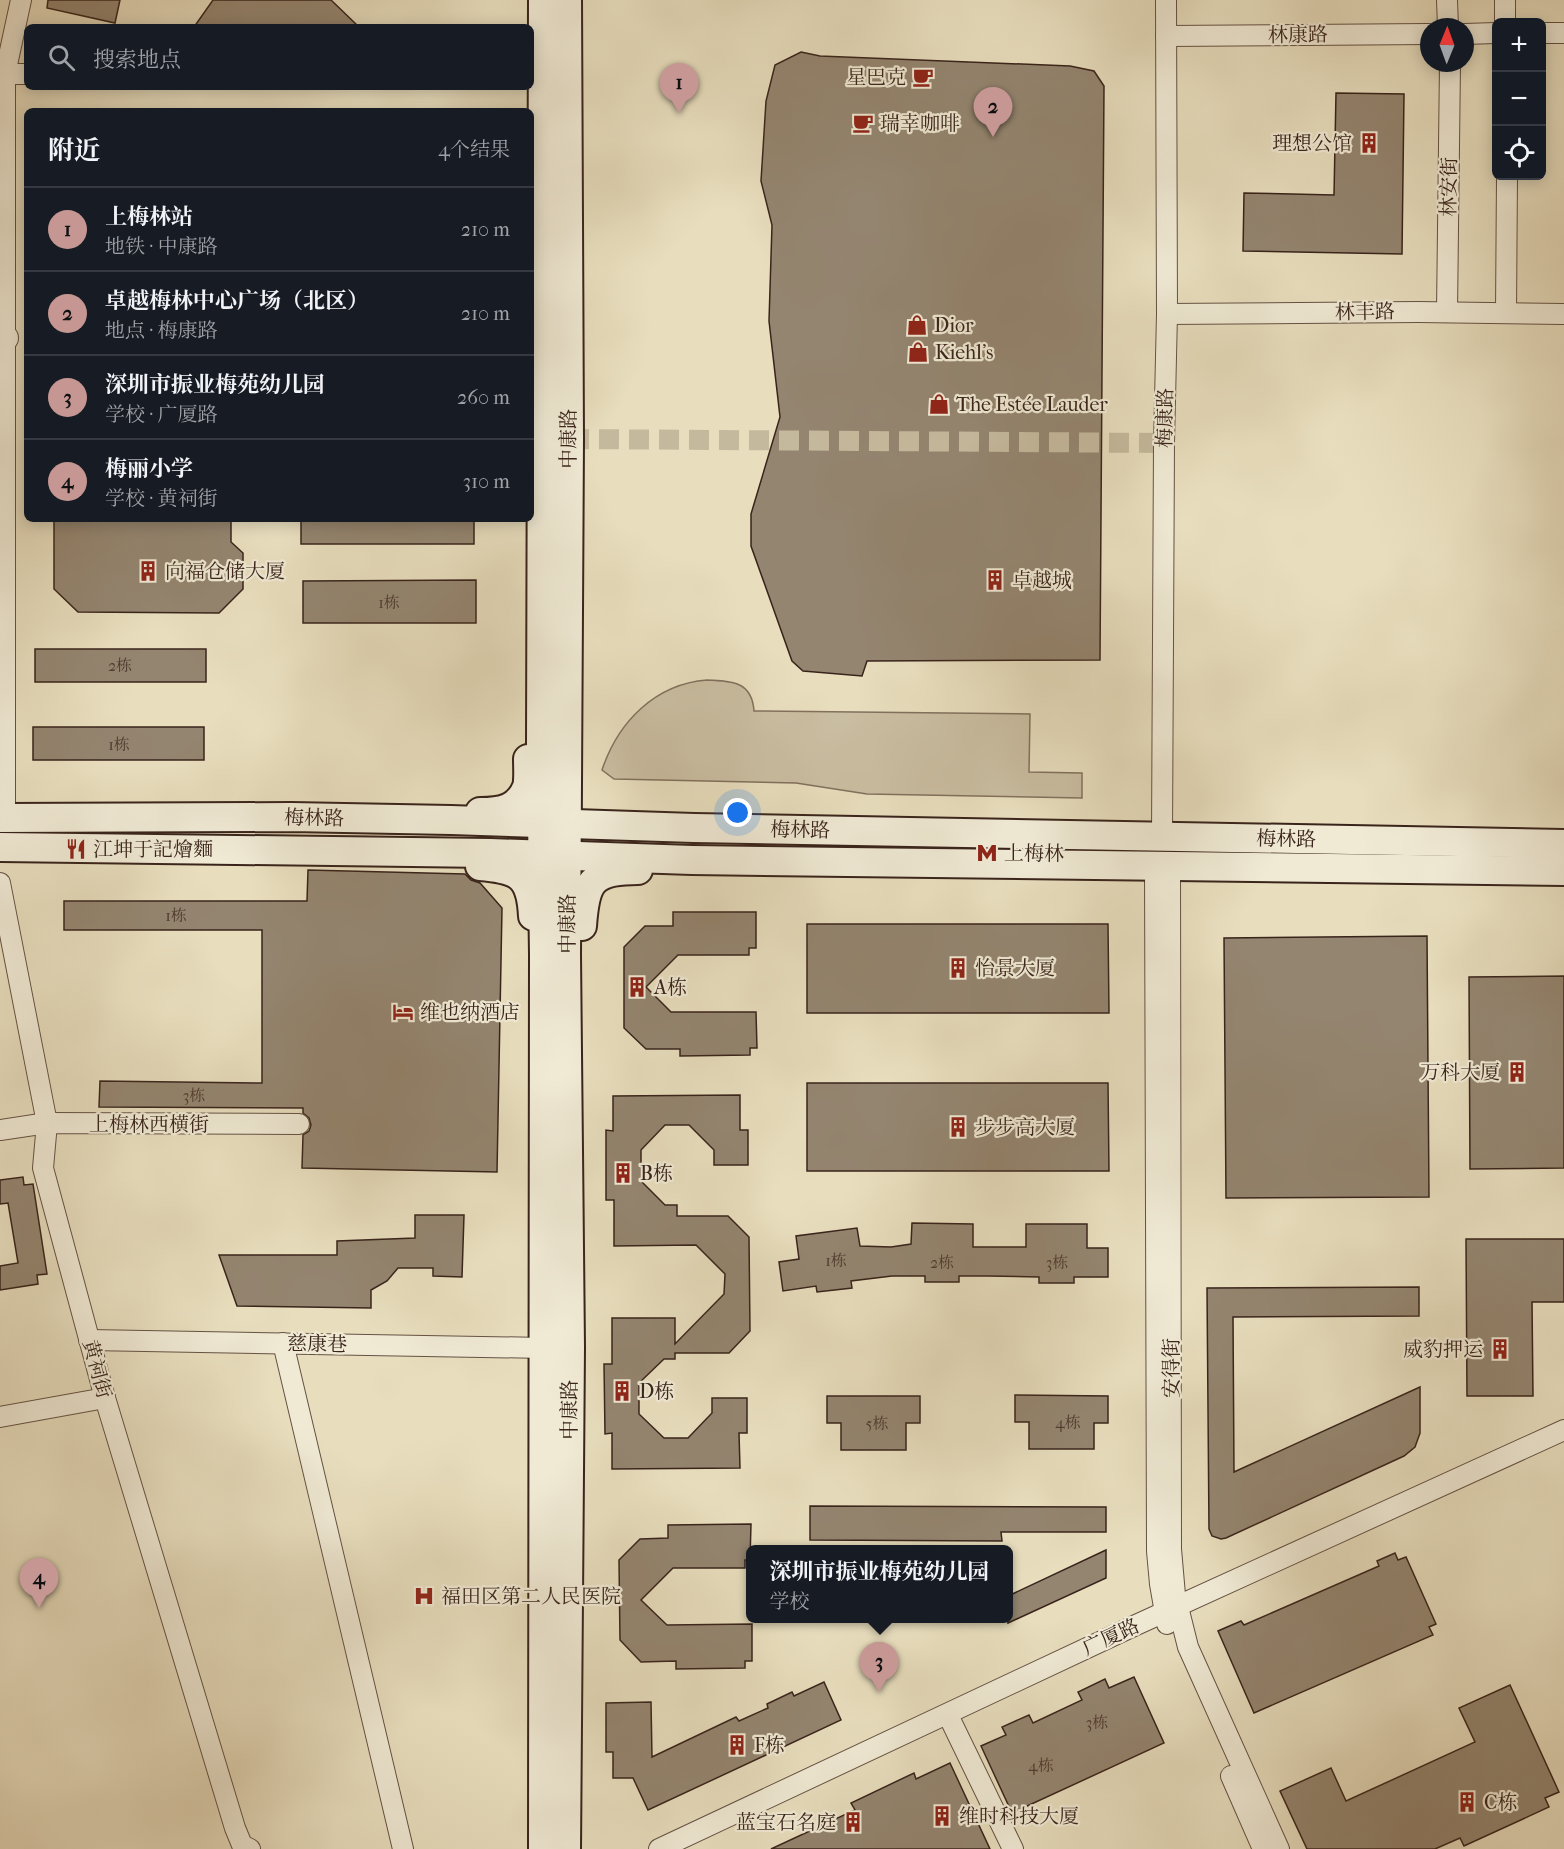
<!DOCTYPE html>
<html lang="zh">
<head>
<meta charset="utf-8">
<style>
	body { margin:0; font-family:"IM FELL French Canon","Noto Serif SC",serif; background:#20242c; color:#f1f3f6 }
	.controls { position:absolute; right:18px; top:18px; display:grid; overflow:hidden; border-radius:9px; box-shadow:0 3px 15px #0003 }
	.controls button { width:54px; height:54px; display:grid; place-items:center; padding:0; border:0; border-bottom:2px solid #363941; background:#171b24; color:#f1f3f6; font:30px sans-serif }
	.compass { position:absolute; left:1420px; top:18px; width:54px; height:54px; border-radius:50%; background:#171b24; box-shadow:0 3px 15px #0003; rotate:1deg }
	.you { position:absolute; left:738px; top:813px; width:21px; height:21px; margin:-15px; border:4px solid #fff; border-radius:50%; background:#1a73e8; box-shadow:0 0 0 9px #1a73e833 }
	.badge { display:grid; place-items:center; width:39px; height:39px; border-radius:50%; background:#c59692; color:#111; font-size:20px; font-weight:700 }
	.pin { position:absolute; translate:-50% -50px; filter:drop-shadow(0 2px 3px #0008) }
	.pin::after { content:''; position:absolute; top:32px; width:21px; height:18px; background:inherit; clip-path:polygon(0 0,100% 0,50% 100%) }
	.popup { position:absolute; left:746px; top:1545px; width:267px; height:78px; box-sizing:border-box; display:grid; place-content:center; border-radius:9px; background:#171b24; filter:drop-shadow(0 2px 4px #0005); font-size:20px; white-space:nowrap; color:#9ea1a6 }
	.popup b { font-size:22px; color:#f1f3f6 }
	.popup::after { content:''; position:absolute; left:50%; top:100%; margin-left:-12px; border:12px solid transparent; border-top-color:#171b24 }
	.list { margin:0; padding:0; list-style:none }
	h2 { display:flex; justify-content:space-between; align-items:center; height:78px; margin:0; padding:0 24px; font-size:26px }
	h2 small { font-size:20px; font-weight:400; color:#9ea1a6 }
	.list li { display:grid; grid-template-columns:39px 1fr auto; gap:18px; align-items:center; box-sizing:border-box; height:84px; padding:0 24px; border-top:2px solid #363941 }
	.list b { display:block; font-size:22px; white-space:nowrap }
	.list p { margin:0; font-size:20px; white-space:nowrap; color:#9ea1a6 }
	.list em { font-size:20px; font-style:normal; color:#9ea1a6 }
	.icon { flex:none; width:33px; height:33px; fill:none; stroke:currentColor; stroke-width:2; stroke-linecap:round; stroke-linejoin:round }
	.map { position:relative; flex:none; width:1564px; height:1849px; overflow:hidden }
	.search { position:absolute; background:#171b24; box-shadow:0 3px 15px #0003; left:24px; top:24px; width:510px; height:66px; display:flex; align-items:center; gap:15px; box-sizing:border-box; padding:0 21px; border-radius:9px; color:#9ea1a6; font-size:22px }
	.panel { position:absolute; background:#171b24; box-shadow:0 3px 15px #0003; left:24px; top:108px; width:510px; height:414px; border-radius:9px }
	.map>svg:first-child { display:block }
	.green { fill:#cabea2; stroke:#82715e; stroke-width:1.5 }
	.building { fill:#948570; stroke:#39241b; stroke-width:1.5 }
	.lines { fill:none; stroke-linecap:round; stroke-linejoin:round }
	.minor-tunnel { stroke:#c5b99d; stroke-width:20; stroke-dasharray:20 10; stroke-linecap:butt }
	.minor-casing { stroke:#655244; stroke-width:22 }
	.tertiary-casing { stroke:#655244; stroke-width:28 }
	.secondary-casing { stroke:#39241b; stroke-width:32 }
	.minor { stroke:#f0ead5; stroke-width:20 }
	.tertiary { stroke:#f0ead5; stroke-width:26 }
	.secondary { stroke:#f0ead5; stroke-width:28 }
	.labels { text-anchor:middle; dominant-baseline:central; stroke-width:4.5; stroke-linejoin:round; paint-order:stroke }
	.number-label { font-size:16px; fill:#503c30 }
	.street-label { font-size:20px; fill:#39241b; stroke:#f0ead5 }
	.poi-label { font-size:20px; fill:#39241b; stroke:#f0ead5; text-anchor:start }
</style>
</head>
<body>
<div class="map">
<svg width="1564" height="1849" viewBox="0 0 1564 1849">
	<rect width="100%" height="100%" fill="#e8debe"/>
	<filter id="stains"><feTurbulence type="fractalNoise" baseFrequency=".00333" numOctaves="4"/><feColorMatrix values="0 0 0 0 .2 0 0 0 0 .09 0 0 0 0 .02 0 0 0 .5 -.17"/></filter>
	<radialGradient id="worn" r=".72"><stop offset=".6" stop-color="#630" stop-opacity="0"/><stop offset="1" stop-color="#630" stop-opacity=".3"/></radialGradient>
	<!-- green -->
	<path class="green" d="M707,680c26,1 45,2 47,31l276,3 -1,58 53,1v25l-215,-4 -71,-11 -182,-4 -12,-9c16,-48 53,-86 105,-90z"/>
	<!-- building -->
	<g class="building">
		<path d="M48,0h72l-5,23 -68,-15z"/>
		<path d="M213,0h118l28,27h-165z"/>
		<path d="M801,52l19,4 250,10 24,5 10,15 -4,574 -233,1 -5,15 -59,-5 -11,-10 -41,-115v-32l29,-97 -11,-96 3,-96 -11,-44 5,-80 9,-36z"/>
		<path d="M1336,93l68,1 -2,160 -159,-3 1,-58 90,2z"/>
		<path d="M54,519h177v23l12,11v36l-24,24 -141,-1 -24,-23z"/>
		<rect x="301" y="519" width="173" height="25"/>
		<path d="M476,580v43h-173v-42z"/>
		<rect x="35" y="649" width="171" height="33"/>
		<rect x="33" y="727" width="171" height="33"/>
		<path d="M308,870l157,4 6,6 9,3 22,25 -5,264 -195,-4 1,-33 6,-4 2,-6 -2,-7 -6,-5v-5l-204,-1 1,-26 162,2v-153h-198v-29h243z"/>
		<path d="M673,912h83v36h-7v7h-71l-32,32 25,25h85l1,36h-7v7l-70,1v-7h-34l-22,-21v-81l21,-21h28z"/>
		<path d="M807,924h301l1,89h-302z"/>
		<path d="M1427,936l2,261 -203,1 -2,-260z"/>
		<path d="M1564,976v192l-94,1 -1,-192z"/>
		<path d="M807,1083h301l1,88h-302z"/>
		<path d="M740,1095v35h8v35h-34v-15l-25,-25h-24l-24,25v31l24,24h12v11h51l21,21 1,94 -21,22h-54v6h-11l-25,24v31l25,24h24l24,-25v-15h35v35h-8l1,35 -128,1v-36l-7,1 -1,-70h8v-46h63v26l49,-50 1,-20 -29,-29 -82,1v-46h-8v-70l7,1v-35z"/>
		<path d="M23,1177l1,8 9,-1 14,90 -10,1 1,9 -38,6v-24l18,-3 -10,-60 -8,1v-24z"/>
		<path d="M415,1215h49l-2,62 -29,-1v-8h-35l-11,13 -16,9v18l-134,-2 -18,-51h118v-14l78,-3z"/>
		<path d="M912,1223l61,1v23h53v-23h61v24h21v29h-34v6h-35v-6l-51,-1h-29v6h-34v-6h-33l-41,5 1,7 -35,4 -1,-6 -33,5 -4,-29 20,-3 -3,-23 61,-8 3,18 31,1 20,-3z"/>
		<path d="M1466,1239h98v63h-32l1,94h-66z"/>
		<path d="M1419,1287v29l-186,1 1,155 186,-85v46l-5,14 -11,9 -178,82 -5,1 -9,-3 -3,-7 -2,-241z"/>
		<path d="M1015,1395l93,1v27h-14v26h-65v-27h-14z"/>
		<path d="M827,1396h93v27h-14v27h-65v-27h-14z"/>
		<path d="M810,1506l296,1v25h-105l1,9 -192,-1z"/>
		<path d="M751,1524l-1,36h-5v8h-72l-32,32 26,25 85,-1v37h-7v7l-69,1v-8l-35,1 -21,-22 -1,-80 21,-21 28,-1v-13z"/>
		<path d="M1106,1550v28l-98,45v-27z"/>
		<path d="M1395,1553l3,7 8,-3 30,67 -7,3 4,8 -179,78 -36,-82 23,-10 3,4 135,-59 -2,-5z"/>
		<path d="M1134,1677l30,66 -152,70 -31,-67 25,-11 -4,-8 27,-12 4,8 49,-23 -4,-8 27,-13 4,9z"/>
		<path d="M824,1682l17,38 -193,90 -15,-32h-20v-26h-7v-49l45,-1 1,55 84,-40 3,4 29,-13 -1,-4 25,-12 2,4z"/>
		<path d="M1510,1685l49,107 -14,6 4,9 -85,39 -4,-8 -25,11h-128l-27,-58 51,-23 15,33 129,-59 -16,-34z"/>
		<path d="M950,1763l40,86h-219l84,-39 -4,-7 63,-30 2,6z"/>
	</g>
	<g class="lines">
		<!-- minor-tunnel -->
		<path class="minor-tunnel" d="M569,439l595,4"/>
		<!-- minor casing -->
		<g class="minor-casing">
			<g id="minor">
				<path d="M1447,0l1,27"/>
				<path d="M1505,0v22"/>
				<path d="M1542,33h22"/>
				<path d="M1465,34l31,-1"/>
				<path d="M1166,36l263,-2"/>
				<path d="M5,74h22"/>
				<path d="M1447,312l3,-249"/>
				<path d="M1506,313l1,-137"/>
				<path d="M1167,314l251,-2 146,2"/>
				<path d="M5,818v-744l16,-74"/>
				<path d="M1162,837l2,-394 3,-129 -1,-314"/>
				<path d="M1155,866l2,685 3,33 7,40"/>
				<path d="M1170,866l1,683 4,46 13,52 91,202"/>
				<path d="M0,883l47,240 -4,45 62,230 130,430 7,17 8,4"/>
				<path d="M0,1130l47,-7 252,1"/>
				<path d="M89,1340l455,8"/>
				<path d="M283,1343l120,506"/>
				<path d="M0,1417l105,-19"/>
				<path d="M948,1715l65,134"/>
				<path d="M1231,1776l32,73"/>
				<path d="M659,1849l477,-224 428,-195"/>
			</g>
		</g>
		<!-- tertiary casing -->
		<g class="tertiary-casing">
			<path id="tertiary" d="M0,338h5"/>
		</g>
		<!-- secondary casing -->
		<g class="secondary-casing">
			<g id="secondary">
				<path d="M480,812c20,0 38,-2 47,-25 2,-7 1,-20 1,-28"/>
				<path d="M0,818l291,-1 160,3 243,8 870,16"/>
				<path d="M0,847l490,6 202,7 872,11"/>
				<path d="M480,866c38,3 51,9 53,50"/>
				<path d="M582,926c3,-43 8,-56 56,-56"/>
				<path d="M543,1849l1,-894 -3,-206 2,-749"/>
				<path d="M566,1849l4,-502 -4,-392 3,-516 -2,-439"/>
			</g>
		</g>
		<!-- minor -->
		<use href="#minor" class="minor"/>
		<!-- tertiary -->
		<use href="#tertiary" class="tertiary"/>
		<!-- secondary -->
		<use href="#secondary" class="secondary"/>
	</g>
	<!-- icons -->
	<defs>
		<g id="cafe-bare" transform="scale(1.62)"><path d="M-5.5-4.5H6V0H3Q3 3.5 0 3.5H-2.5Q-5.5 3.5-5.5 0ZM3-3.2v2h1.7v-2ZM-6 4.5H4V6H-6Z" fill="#8f2418" stroke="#f0ead5" stroke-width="2.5" paint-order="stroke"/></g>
		<g id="building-bare" transform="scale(1.62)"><path d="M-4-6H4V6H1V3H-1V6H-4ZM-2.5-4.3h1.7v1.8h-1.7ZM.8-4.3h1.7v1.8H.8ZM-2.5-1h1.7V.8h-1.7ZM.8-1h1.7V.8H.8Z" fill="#8f2418" stroke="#f0ead5" stroke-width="2.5" paint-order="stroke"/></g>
		<g id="shop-bare" transform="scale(1.62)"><path d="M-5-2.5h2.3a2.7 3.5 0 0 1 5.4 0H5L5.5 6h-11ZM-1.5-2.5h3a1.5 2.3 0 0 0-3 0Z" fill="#8f2418" stroke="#f0ead5" stroke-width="2.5" paint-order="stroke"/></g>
		<g id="restaurant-bare" transform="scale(1.62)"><path d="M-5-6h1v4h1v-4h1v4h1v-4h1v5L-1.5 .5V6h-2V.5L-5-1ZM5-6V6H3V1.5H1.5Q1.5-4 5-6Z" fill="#8f2418" stroke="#f0ead5" stroke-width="2.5" paint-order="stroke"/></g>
		<g id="metro-bare" transform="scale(1.62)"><path d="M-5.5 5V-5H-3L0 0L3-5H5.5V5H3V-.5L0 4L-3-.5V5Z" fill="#8f2418" stroke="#f0ead5" stroke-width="2.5" paint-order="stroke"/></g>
		<g id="hotel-bare" transform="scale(1.62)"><path d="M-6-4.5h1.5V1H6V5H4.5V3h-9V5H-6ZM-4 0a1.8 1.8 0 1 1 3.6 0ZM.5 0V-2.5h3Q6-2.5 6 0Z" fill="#8f2418" stroke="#f0ead5" stroke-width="2.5" paint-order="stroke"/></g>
		<g id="hospital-bare" transform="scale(1.62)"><path d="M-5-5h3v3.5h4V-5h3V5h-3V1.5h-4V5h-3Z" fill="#8f2418" stroke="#f0ead5" stroke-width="2.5" paint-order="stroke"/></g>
	</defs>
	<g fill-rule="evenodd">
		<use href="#cafe-bare" x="923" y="77"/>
		<use href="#cafe-bare" x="863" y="123"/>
		<use href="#building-bare" x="1369" y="143"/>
		<use href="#shop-bare" x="917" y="325"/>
		<use href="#shop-bare" x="918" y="352"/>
		<use href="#shop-bare" x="939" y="404"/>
		<use href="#building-bare" x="148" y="571"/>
		<use href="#building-bare" x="995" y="580"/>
		<use href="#restaurant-bare" x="76" y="849"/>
		<use href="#metro-bare" x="987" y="853"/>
		<use href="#building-bare" x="958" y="968"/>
		<use href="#building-bare" x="637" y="987"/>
		<use href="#hotel-bare" x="403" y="1012"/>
		<use href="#building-bare" x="1517" y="1072"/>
		<use href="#building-bare" x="958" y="1127"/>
		<use href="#building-bare" x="623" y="1173"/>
		<use href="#building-bare" x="1500" y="1349"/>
		<use href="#building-bare" x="622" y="1391"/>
		<use href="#hospital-bare" x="424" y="1596"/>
		<use href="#building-bare" x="737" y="1745"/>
		<use href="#building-bare" x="1467" y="1802"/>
		<use href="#building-bare" x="942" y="1816"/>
		<use href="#building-bare" x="853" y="1822"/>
	</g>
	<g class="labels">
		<!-- number labels -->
		<g class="number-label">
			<text x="389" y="602">1栋</text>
			<text x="120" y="665">2栋</text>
			<text x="119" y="744">1栋</text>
			<text x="176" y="915">1栋</text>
			<text x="194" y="1095">3栋</text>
			<text x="836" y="1260">1栋</text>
			<text x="942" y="1262">2栋</text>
			<text x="1057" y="1262">3栋</text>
			<text x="1068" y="1422">4栋</text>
			<text x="877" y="1423">5栋</text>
			<text x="1097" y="1722">3栋</text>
			<text x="1041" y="1765">4栋</text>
		</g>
		<!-- street labels -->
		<g class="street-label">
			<text transform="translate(1298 35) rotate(-1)">林康路</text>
			<text transform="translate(1449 187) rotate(-89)">林安街</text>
			<text transform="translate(1365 312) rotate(-1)">林丰路</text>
			<text transform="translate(1165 418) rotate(-89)">梅康路</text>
			<text transform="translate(568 439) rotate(-90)">中康路</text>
			<text transform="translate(314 818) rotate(1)">梅林路</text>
			<text transform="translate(800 830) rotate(1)">梅林路</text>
			<text transform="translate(1286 839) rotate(1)">梅林路</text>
			<text transform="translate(567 924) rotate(-90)">中康路</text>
			<text x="149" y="1124">上梅林西横街</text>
			<text transform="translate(317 1344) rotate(1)">慈康巷</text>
			<text transform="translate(1171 1368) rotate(-90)">安得街</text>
			<text transform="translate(97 1369) rotate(75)">黄祠街</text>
			<text transform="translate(569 1410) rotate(-90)">中康路</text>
			<text transform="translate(1111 1637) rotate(-25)">广厦路</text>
		</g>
		<!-- poi labels -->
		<g class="poi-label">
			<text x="906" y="77" text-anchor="end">星巴克</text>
			<text x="880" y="123">瑞幸咖啡</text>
			<text x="1352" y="143" text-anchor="end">理想公馆</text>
			<text x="934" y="325">Dior</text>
			<text x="935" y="352">Kiehl's</text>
			<text x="956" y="404">The Estée Lauder</text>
			<text x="165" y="571">向福仓储大厦</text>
			<text x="1012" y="580">卓越城</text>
			<text x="93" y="849">江坤于記燴麵</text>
			<text x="1004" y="853">上梅林</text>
			<text x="975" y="968">怡景大厦</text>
			<text x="654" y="987">A栋</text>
			<text x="420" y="1012">维也纳酒店</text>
			<text x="1500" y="1072" text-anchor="end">万科大厦</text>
			<text x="975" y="1127">步步高大厦</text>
			<text x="640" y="1173">B栋</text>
			<text x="1483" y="1349" text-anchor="end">威豹押运</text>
			<text x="639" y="1391">D栋</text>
			<text x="441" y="1596">福田区第二人民医院</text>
			<text x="754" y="1745">F栋</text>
			<text x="1484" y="1802">C栋</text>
			<text x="959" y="1816">维时科技大厦</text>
			<text x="836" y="1822" text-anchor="end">蓝宝石名庭</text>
		</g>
	</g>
	<rect width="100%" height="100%" filter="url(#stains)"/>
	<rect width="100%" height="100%" fill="url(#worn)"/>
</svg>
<div class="controls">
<button>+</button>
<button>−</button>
<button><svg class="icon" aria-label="locate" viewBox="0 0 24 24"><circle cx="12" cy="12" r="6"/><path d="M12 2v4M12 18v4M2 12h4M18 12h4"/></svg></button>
</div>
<svg class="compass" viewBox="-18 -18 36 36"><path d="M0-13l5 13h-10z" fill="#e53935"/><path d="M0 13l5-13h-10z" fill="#9ea1a6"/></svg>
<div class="you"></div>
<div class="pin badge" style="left:679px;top:113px">1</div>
<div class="pin badge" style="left:993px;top:137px">2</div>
<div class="pin badge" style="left:879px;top:1692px">3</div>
<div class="popup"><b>深圳市振业梅苑幼儿园</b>学校</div>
<div class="pin badge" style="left:39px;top:1608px">4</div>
<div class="search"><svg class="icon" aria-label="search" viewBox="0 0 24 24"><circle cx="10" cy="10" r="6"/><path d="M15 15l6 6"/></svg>搜索地点</div>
<section class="panel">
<h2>附近<small>4个结果</small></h2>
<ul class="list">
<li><span class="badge">1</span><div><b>上梅林站</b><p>地铁 · 中康路</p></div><em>210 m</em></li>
<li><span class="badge">2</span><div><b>卓越梅林中心广场（北区）</b><p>地点 · 梅康路</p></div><em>210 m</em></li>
<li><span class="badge">3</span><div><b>深圳市振业梅苑幼儿园</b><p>学校 · 广厦路</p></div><em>260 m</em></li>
<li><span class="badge">4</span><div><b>梅丽小学</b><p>学校 · 黄祠街</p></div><em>310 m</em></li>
</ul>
</section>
</div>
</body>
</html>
